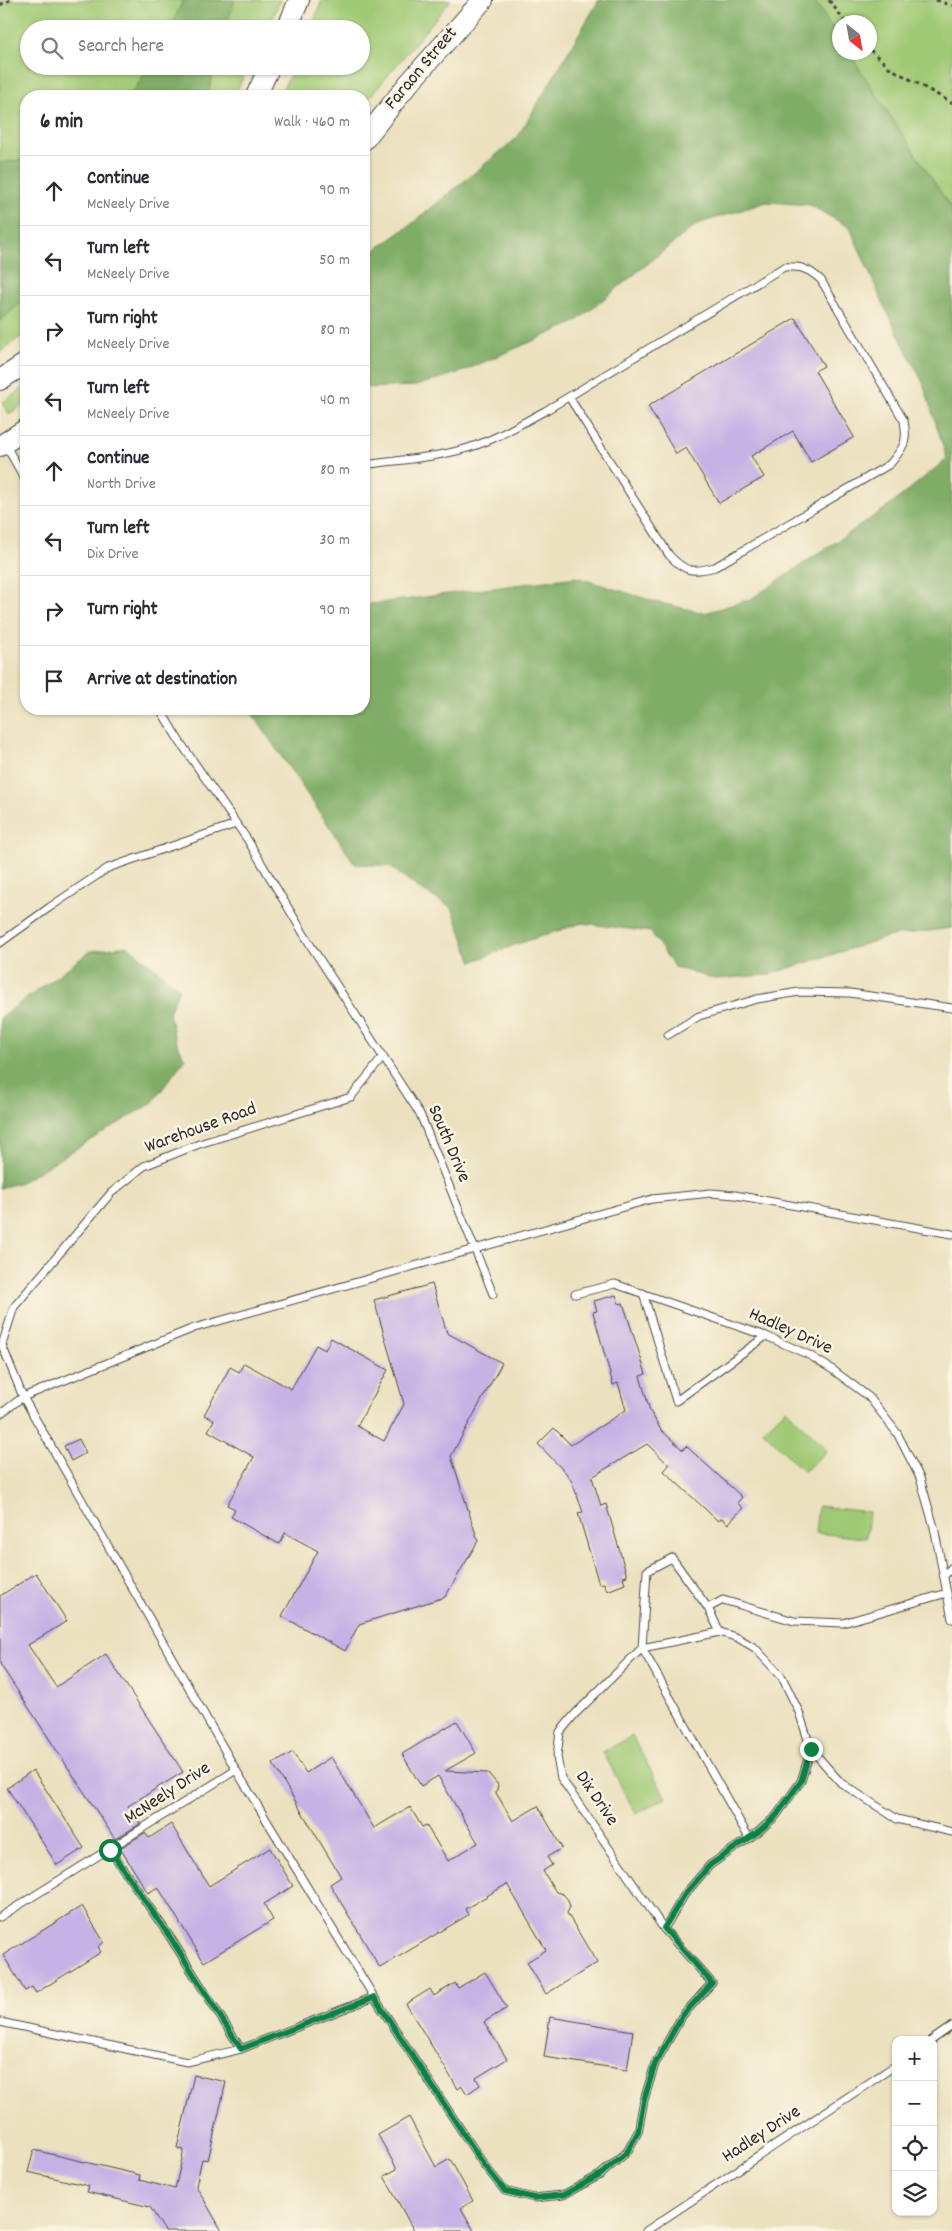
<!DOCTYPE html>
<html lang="en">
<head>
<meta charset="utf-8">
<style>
	body { margin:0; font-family:Dekko,sans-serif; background:#f2f2f3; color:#2b2b33 }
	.controls { position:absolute; right:15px; bottom:15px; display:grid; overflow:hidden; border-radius:10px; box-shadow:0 1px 4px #0004 }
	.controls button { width:45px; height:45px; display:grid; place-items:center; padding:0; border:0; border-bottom:1px solid #e1e1e2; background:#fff; color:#2b2b33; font:25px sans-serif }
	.compass { position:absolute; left:832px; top:15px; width:45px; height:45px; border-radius:50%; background:#fff; box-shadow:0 1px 4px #0004; rotate:149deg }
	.stop { position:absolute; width:15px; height:15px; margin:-11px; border:4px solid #0b8043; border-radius:50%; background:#fff }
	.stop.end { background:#0b8043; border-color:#fff; box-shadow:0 1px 5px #0008 }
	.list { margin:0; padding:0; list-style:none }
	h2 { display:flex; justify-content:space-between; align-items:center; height:65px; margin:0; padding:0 20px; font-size:21px }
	h2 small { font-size:16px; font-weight:400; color:#7c7c81 }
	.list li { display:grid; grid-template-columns:32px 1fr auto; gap:15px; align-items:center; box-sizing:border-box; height:70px; padding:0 20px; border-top:1px solid #e1e1e2 }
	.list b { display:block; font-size:19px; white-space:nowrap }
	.list p { margin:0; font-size:16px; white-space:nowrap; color:#7c7c81 }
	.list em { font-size:16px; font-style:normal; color:#7c7c81 }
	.icon { flex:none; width:28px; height:28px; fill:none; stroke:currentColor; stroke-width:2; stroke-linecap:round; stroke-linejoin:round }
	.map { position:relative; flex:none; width:952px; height:2231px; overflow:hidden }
	.search { position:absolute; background:#fff; box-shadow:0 1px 4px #0004; left:20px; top:20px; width:350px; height:55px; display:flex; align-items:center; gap:12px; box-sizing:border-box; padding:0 18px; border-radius:28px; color:#7c7c81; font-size:19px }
	.panel { position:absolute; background:#fff; box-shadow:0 1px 4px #0004; left:20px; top:90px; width:350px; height:625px; border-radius:20px }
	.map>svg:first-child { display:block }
	.green { fill:#a0c975; stroke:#667a50; fill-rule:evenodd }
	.forest { fill:#80ad66; stroke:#566c48 }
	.building { fill:#c6b2e5 }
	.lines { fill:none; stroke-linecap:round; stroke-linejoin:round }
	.lane-casing { stroke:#484641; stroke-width:9 }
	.secondary-casing { stroke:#484641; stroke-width:22 }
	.path { stroke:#484641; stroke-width:3; stroke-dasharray:4 4; stroke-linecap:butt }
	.lane { stroke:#fff; stroke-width:7 }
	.secondary { stroke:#fff; stroke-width:20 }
	.route { stroke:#0b8043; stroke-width:6 }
	.labels { text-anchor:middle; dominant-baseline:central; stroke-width:5; stroke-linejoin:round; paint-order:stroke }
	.street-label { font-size:19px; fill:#2b2b2b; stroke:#fcf5e5 }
</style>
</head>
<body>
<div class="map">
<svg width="952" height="2231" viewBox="0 0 952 2231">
	<rect width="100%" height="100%" fill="#fcf5e5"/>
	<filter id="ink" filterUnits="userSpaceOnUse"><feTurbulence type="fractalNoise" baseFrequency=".02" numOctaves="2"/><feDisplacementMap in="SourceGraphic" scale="10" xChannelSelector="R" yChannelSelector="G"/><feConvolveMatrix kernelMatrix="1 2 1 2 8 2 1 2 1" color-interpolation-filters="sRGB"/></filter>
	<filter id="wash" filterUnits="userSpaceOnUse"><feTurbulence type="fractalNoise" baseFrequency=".0096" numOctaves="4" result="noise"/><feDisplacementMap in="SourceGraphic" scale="20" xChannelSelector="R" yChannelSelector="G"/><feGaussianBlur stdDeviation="1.12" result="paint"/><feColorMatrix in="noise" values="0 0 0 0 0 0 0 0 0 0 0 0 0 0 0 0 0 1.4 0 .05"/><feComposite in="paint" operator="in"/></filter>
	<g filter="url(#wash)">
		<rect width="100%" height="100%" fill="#ebe1bf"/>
		<!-- green -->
		<g class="green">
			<path d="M0,0h280l-12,29h-239v37h220l-15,30h-208v237l-26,19z"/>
			<path d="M322,0h129l-87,104v-8h-85l16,-30h66v-37h-50z"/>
			<path d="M794,0h158v255zM840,22h30v30h-30z"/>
			<path d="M26,386v17l-17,11 -7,-11z"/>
			<path d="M786,1409l41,41 -23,22 -41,-41z"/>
			<path d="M818,1506l51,6 -3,26 -51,-5z"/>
			<path d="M632,1736l34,62 -30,16 -33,-62z"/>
		</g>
		<!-- forest -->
		<g class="forest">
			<path d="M183,0h52l-10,29h-55z"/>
			<path d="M599,0h215l25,38 1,14 9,1 103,156v719l-61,8 -124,39 -52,4 -41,-12 -23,-35 -69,-9 -65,21 -45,18 -20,-54 -31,-18 -32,-24 -34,-2 -106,-155h115v-104l212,-28 80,25 49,11 46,-14 138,-93 58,-47 -24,-76 -39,-77 -34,-78 -40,-23 -43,-3 -70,22 -123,99 -113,49 -46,14 -51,2v-130l45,-32 108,-88z"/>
			<path d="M150,66h64l-5,25 -3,5h-81l7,-3z"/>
			<path d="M26,159v139l-26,23v-158z"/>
			<path d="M128,946l51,42 -10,25 6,26 10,20 -33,44 -131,79 -21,6v-170l91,-67z"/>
		</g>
		<g id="blocks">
			<!-- building -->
			<g class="building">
				<path d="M795,318l29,48 -9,5 39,66 -43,25 -18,-31 -42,25 13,21 -45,26 -33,-55 -10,6 -28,-48z"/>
				<path d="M432,1284l15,49 55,30 -51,93 27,85 -33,56 -86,27 -14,27 -63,-35 36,-65 -33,-18 -6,11 -48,-27 4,-8 -8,-4 27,-48 -46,-26 6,-11 -10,-5 26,-48 9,5 5,-9 47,26 25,-44 9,5 6,-12 57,32 -31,56 27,15 20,-37 -30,-104z"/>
				<path d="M616,1295l3,9 4,-1 23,71 -6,2 10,35 11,19 22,20 3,-4 56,51 -5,6 6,5 -15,16 -6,-6 -4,3 -54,-50 5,-6 -22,-21 -55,33 9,29 5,-2 21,72 -4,1 2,7 -18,7 -3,-8 -5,1 -21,-71 5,-1 -11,-30 -6,-9 -28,-29 16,-16 17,17 55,-35 -8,-27 -5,2 -20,-73 4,-1 -3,-10z"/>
				<path d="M79,1439l7,14 -15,8 -7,-15z"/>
				<path d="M36,1573l31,48 -39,24 28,42 50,-33 77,118 -55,34 12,18 -25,15 -115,-175v-68z"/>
				<path d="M457,1721l19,32 -31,18 43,2 10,12 -2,8 17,28 25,-15 24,42 -15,9 5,8 -9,6 13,21 7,2 5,6 2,7 -3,6 30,50 -51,31 -19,-32 19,-12 -39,-66 -42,25 3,6 -88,53 -50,-84 11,-7 -68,-113 20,-12 13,21 25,-16 43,71 36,-21 12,20 4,-2 22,36 30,-18 -40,-67 -17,10 -19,-32z"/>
				<path d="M33,1770l51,78 -27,17 -50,-77z"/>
				<path d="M171,1824l38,62 61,-38 23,38 -29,18 9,16 -69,42 -46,-75 -10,6 -28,-45 25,-15 4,5z"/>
				<path d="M82,1906l22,36 -6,5 3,5 -65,41 -4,-6 -7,4 -22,-36z"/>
				<path d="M485,1972l22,36 -23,14 23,37 -31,19 4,7 -13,9 -5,-8 -4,3 -52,-85 24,-15 4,7 21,-13 3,5z"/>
				<path d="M550,2017l83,14 -6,39 -83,-13z"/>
				<path d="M194,2075l32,7 -18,78 -6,-1 -6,27 26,45h-57l-15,-24 -63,-15 2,-6 -61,-14 6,-22 106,25 -1,5 36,9 9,-39 -7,-2z"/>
				<path d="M409,2117l27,50 14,-8 23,42 -12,7 13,23h-60l-30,-55 13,-7 -19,-34z"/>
			</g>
		</g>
	</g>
	<g filter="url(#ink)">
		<use href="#blocks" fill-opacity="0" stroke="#484641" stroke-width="1"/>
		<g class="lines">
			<!-- lane casing -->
			<g class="lane-casing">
				<g id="lane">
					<path d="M5,444l21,37"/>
					<path d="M364,465c35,-5 70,-7 104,-17 27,-8 52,-24 77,-37l239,-144c17,-1 25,2 37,13l83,141c4,21 0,26 -14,43l-175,103c-23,6 -30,5 -46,-12l-100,-158"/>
					<path d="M160,709l18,30 69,100 64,107 109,168 73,180"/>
					<path d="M0,943l50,-36 58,-39 128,-44"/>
					<path d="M668,1035l31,-19 58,-17 42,-7 51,1 102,15"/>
					<path d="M383,1057l-32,40 -152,47 -55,22 -33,27 -97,114 -12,38 21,52 213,373 138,227 110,168 21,26 29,7 29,-3 37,-20 27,-23 11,-20 6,-32 11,-36 27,-48 30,-33 -48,-54 -103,-151 -4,-21 3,-25 15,-18 67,-66 78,-16 18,6 17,10 27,29 17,35 12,37 30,34 56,36 55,13"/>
					<path d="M643,1293l33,108 90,-65"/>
					<path d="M575,1294l40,-10 151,52 43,19 24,15 36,27 28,36 23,45 14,49 18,92"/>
					<path d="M0,1414l23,-17 171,-69 458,-129 59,-6 24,2 217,39"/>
					<path d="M944,1576l8,-9"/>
					<path d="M708,1608l15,-8 71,21 49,2 104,-30"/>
					<path d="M720,1632l-12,-24 -36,-50 -25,13 -5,77 107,190"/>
					<path d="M110,1850l60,87 71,112 133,-52"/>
					<path d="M0,1917l236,-147"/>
					<path d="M664,1929l21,-35 25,-29 48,-33 18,-16 25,-35 10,-32"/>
					<path d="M0,2022l187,40 54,-13"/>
					<path d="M932,2040l20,-14"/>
					<path d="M646,2231l250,-166"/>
				</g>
			</g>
			<!-- secondary casing -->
			<g class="secondary-casing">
				<g id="secondary">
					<path d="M287,29l12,-29"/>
					<path d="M256,96l14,-30"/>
					<path d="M364,140l45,-57 74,-83"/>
					<path d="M0,380l26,-17"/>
					<path d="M0,446l26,-17"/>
				</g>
			</g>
			<!-- path -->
			<g class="path">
				<path d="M829,0l16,22"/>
				<path d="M936,0l16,6"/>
				<path d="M0,5l10,-5"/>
				<path d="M870,50l20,18 62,35"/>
			</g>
			<!-- lane -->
			<use href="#lane" class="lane"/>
			<!-- secondary -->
			<use href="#secondary" class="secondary"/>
		</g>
	</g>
	<g class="lines" filter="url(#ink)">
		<!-- route -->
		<path class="route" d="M110,1850l60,87 71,112 133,-52 110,168 21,26 29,7 29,-3 37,-20 27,-23 11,-20 6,-32 11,-36 27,-48 30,-33 -48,-55 21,-34 25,-29 48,-33 18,-16 25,-35 10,-32"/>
	</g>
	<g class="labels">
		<!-- street labels -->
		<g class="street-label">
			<text transform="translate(422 69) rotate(-50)">Faraon Street</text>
			<text transform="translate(201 1129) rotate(-20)">Warehouse Road</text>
			<text transform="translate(448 1144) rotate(67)">South Drive</text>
			<text transform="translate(790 1332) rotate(24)">Hadley Drive</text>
			<text transform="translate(168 1794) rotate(-33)">McNeely Drive</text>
			<text transform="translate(596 1799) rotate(56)">Dix Drive</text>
			<text transform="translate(762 2135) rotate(-33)">Hadley Drive</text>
		</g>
	</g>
</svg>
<div class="controls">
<button>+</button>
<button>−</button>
<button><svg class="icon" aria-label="locate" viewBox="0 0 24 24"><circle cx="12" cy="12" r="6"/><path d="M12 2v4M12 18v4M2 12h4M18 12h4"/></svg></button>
<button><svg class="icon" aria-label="layers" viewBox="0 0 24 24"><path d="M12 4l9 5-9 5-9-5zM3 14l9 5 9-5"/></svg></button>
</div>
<svg class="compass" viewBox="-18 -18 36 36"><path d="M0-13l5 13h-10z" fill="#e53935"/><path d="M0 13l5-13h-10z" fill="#7c7c81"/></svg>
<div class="stop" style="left:110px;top:1850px"></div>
<div class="stop end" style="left:811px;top:1749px"></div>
<div class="search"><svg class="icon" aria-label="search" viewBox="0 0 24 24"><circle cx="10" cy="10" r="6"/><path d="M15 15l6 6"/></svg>Search here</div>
<section class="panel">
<h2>6 min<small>Walk · 460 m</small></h2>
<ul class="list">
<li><svg class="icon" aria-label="ahead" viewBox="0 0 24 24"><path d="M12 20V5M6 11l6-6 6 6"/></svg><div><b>Continue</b><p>McNeely Drive</p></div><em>90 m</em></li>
<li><svg class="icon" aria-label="left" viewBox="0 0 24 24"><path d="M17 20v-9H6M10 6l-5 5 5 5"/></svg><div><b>Turn left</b><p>McNeely Drive</p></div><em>50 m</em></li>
<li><svg class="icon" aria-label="right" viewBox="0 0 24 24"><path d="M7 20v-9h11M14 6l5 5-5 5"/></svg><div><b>Turn right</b><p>McNeely Drive</p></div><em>80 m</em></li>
<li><svg class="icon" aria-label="left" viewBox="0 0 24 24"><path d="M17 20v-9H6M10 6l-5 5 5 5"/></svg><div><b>Turn left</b><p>McNeely Drive</p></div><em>40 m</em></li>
<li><svg class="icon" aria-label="ahead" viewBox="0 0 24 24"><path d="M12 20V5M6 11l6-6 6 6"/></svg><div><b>Continue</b><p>North Drive</p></div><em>80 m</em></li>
<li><svg class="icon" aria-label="left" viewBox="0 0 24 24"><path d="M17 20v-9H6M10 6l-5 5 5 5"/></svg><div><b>Turn left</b><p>Dix Drive</p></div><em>30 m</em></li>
<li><svg class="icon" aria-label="right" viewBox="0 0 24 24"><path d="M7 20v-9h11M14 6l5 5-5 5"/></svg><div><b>Turn right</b></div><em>90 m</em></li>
<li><svg class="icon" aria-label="arrive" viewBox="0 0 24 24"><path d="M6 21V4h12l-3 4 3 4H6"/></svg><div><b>Arrive at destination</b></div></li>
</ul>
</section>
</div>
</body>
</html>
